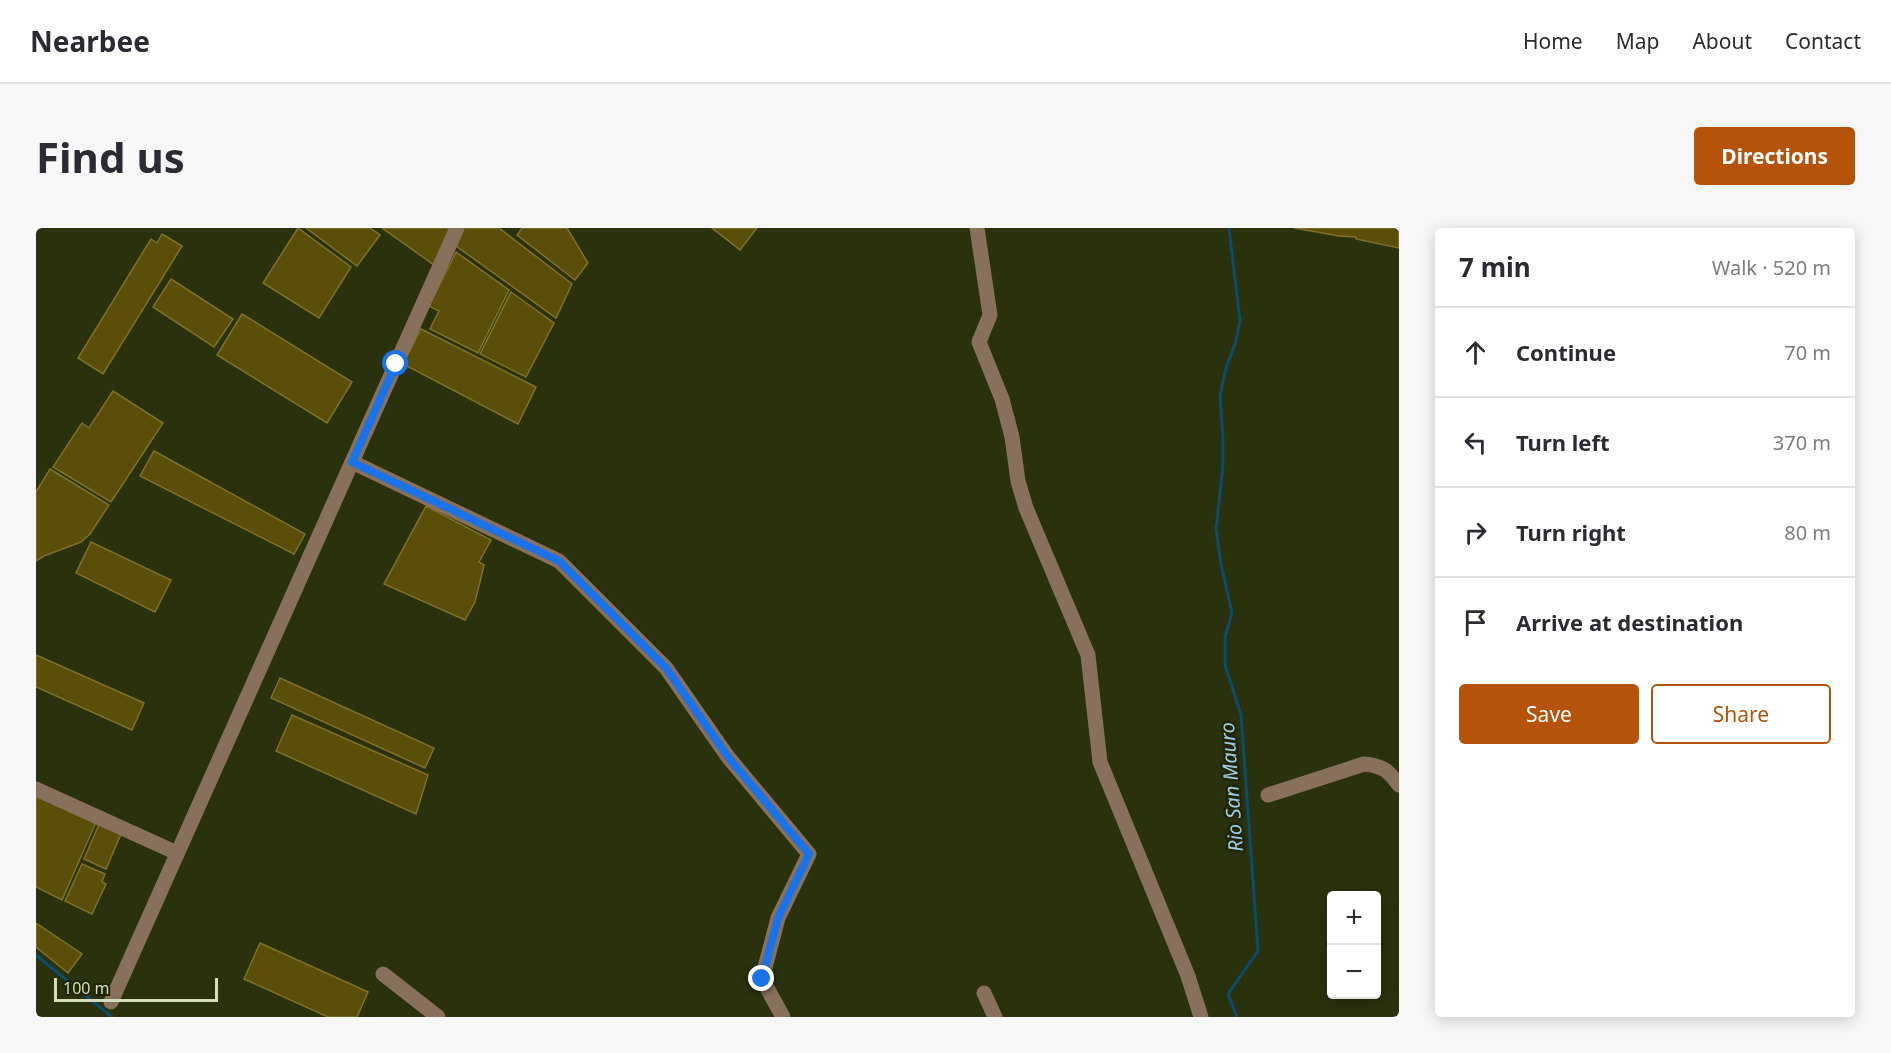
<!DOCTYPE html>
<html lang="en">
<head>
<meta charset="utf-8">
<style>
	body { margin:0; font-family:"Noto Sans",sans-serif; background:#f7f7f7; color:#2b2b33 }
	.controls { position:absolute; right:18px; bottom:18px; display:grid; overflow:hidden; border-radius:6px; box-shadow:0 3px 15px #0003 }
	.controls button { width:54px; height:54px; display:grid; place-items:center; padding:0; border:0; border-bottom:2px solid #e1e1e2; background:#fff; color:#2b2b33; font:30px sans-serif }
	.scale { position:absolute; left:18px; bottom:15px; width:164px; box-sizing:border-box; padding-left:6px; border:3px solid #d4ddbb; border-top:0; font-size:16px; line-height:21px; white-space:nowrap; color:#d4ddbb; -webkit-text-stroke:4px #202603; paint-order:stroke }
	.stop { position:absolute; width:18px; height:18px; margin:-14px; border:4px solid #1a73e8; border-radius:50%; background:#fff }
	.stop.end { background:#1a73e8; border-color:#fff; box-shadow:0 2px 6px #0008 }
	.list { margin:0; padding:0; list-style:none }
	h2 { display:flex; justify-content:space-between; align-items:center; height:78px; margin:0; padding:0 24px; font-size:26px }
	h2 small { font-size:20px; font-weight:400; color:#7c7c81 }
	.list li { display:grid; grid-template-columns:39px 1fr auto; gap:18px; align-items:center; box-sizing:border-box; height:90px; padding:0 24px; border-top:2px solid #e1e1e2 }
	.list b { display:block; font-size:22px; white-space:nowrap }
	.list em { font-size:20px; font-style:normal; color:#7c7c81 }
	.actions { display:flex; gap:12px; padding:18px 24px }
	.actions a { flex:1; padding:14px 0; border:2px solid #b45309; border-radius:6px; text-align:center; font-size:21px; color:#b45309 }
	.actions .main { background:#b45309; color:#fff }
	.icon { flex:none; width:33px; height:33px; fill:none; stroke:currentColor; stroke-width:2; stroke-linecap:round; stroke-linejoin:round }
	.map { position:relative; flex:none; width:1363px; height:789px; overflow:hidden; border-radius:6px }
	header { display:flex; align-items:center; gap:36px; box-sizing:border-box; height:84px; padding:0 30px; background:#fff; border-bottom:2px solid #e1e1e2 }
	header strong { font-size:28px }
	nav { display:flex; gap:33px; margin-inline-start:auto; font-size:21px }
	.intro { display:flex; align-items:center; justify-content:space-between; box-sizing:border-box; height:144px; padding:0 36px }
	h1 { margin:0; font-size:42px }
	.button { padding:15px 27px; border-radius:6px; background:#b45309; color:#fff; font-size:21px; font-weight:700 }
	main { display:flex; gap:36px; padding:0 36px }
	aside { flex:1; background:#fff; border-radius:6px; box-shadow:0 3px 15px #0003 }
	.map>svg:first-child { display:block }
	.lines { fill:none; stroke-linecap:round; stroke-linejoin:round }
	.stream { stroke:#0c4c6e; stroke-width:3 }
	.building { fill:#5a4e09; stroke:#7f722a; stroke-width:1.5 }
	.minor { stroke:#88705d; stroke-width:15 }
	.route { stroke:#1a73e8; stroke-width:8 }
	.labels { text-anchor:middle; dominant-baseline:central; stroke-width:5; stroke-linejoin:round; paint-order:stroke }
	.water-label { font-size:20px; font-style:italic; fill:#9ecded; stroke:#202603 }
</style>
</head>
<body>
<header>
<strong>Nearbee</strong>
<nav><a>Home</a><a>Map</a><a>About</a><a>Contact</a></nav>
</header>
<div class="intro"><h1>Find us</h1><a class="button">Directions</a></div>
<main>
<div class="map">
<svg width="1363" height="789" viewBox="0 0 1363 789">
	<rect width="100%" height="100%" fill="#2a310d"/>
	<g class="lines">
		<!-- stream -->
		<g class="stream">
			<path d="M1193,0l11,93 -5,23 -9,24 -6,27 3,45v25l-7,64 5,35 11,49 -7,24v28l16,50 17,236 -30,43 9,23"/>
			<path d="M0,727l76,62"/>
		</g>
	</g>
	<!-- building -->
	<g class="building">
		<path d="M262,0l53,39 -32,51 -56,-35z"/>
		<path d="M270,0h64l10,7 -23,31z"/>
		<path d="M346,0h68l-16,37z"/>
		<path d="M427,0h36l73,56 -16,34 -100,-72z"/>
		<path d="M486,0h45l21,35 -13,17 -58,-45z"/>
		<path d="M676,0h45l-17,22z"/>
		<path d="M1258,0h105v20l-43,-9v-2l-17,-1z"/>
		<path d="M126,6l20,12 -79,128 -25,-16 73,-119 6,4z"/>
		<path d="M420,24l53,38 -31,63 -48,-24 9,-18 -10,-5z"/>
		<path d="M135,51l62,40 -19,28 -61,-40z"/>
		<path d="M475,64l43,31 -28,54 -46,-23z"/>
		<path d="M206,86l110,68 -25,41 -110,-68z"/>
		<path d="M385,101l115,58 -18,37 -115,-60z"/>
		<path d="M77,163l50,32 -52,79 -58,-35 29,-44 7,5z"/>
		<path d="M118,223l151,83 -11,20 -154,-78z"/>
		<path d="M14,241l59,36 -19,29 -9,8 -37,14 -8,5v-69z"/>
		<path d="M390,278l65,34 -12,22 5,3 -9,37 -10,18 -81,-36z"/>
		<path d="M55,314l80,38 -16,32 -79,-39z"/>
		<path d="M0,427l108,48 -12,27 -96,-43z"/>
		<path d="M244,450l154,70 -9,20 -154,-70z"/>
		<path d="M256,487l136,60 -12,39 -140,-63z"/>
		<path d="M0,565l61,27 -35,80 -26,-13z"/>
		<path d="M64,594l22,10 -16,37 -22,-10z"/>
		<path d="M46,636l23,10 -3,8 4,2 -14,30 -27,-13z"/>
		<path d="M0,695l46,31 -14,19 -32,-26z"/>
		<path d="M224,715l108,49 -11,25h-29l-84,-38z"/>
	</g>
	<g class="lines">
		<!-- minor -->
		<g class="minor">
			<path d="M421,0l-105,234 207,99 107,107 62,89 81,97 -31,64 -16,61 21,38"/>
			<path d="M941,0l13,87 -11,27 23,57 10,38 6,44 8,27 62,147 12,107 88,214 13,41"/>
			<path d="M0,561l141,64"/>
			<path d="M1232,567l96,-31c19,2 24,6 35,21"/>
			<path d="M347,746l55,43"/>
			<path d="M948,765l11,24"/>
			<path d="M75,774l241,-540"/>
		</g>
	</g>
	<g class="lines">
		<!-- route -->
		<path class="route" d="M360,136l-44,98 207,99 107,107 62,89 81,97 -31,64 -16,61"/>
	</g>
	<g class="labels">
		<!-- water labels -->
		<g class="water-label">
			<text transform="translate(1195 559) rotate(-94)">Rio San Mauro</text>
		</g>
	</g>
</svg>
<div class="controls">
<button>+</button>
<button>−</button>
</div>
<div class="scale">100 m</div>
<div class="stop" style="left:360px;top:136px"></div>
<div class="stop end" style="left:726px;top:751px"></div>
</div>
<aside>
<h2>7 min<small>Walk · 520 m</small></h2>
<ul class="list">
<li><svg class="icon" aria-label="ahead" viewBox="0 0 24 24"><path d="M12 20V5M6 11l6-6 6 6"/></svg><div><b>Continue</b></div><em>70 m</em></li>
<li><svg class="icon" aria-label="left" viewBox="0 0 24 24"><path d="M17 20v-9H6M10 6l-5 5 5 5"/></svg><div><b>Turn left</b></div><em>370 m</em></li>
<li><svg class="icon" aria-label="right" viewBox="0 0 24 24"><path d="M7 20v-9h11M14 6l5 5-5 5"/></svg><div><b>Turn right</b></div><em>80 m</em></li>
<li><svg class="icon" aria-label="arrive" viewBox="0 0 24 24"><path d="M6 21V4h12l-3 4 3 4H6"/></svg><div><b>Arrive at destination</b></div></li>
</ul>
<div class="actions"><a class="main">Save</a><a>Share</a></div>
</aside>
</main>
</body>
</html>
